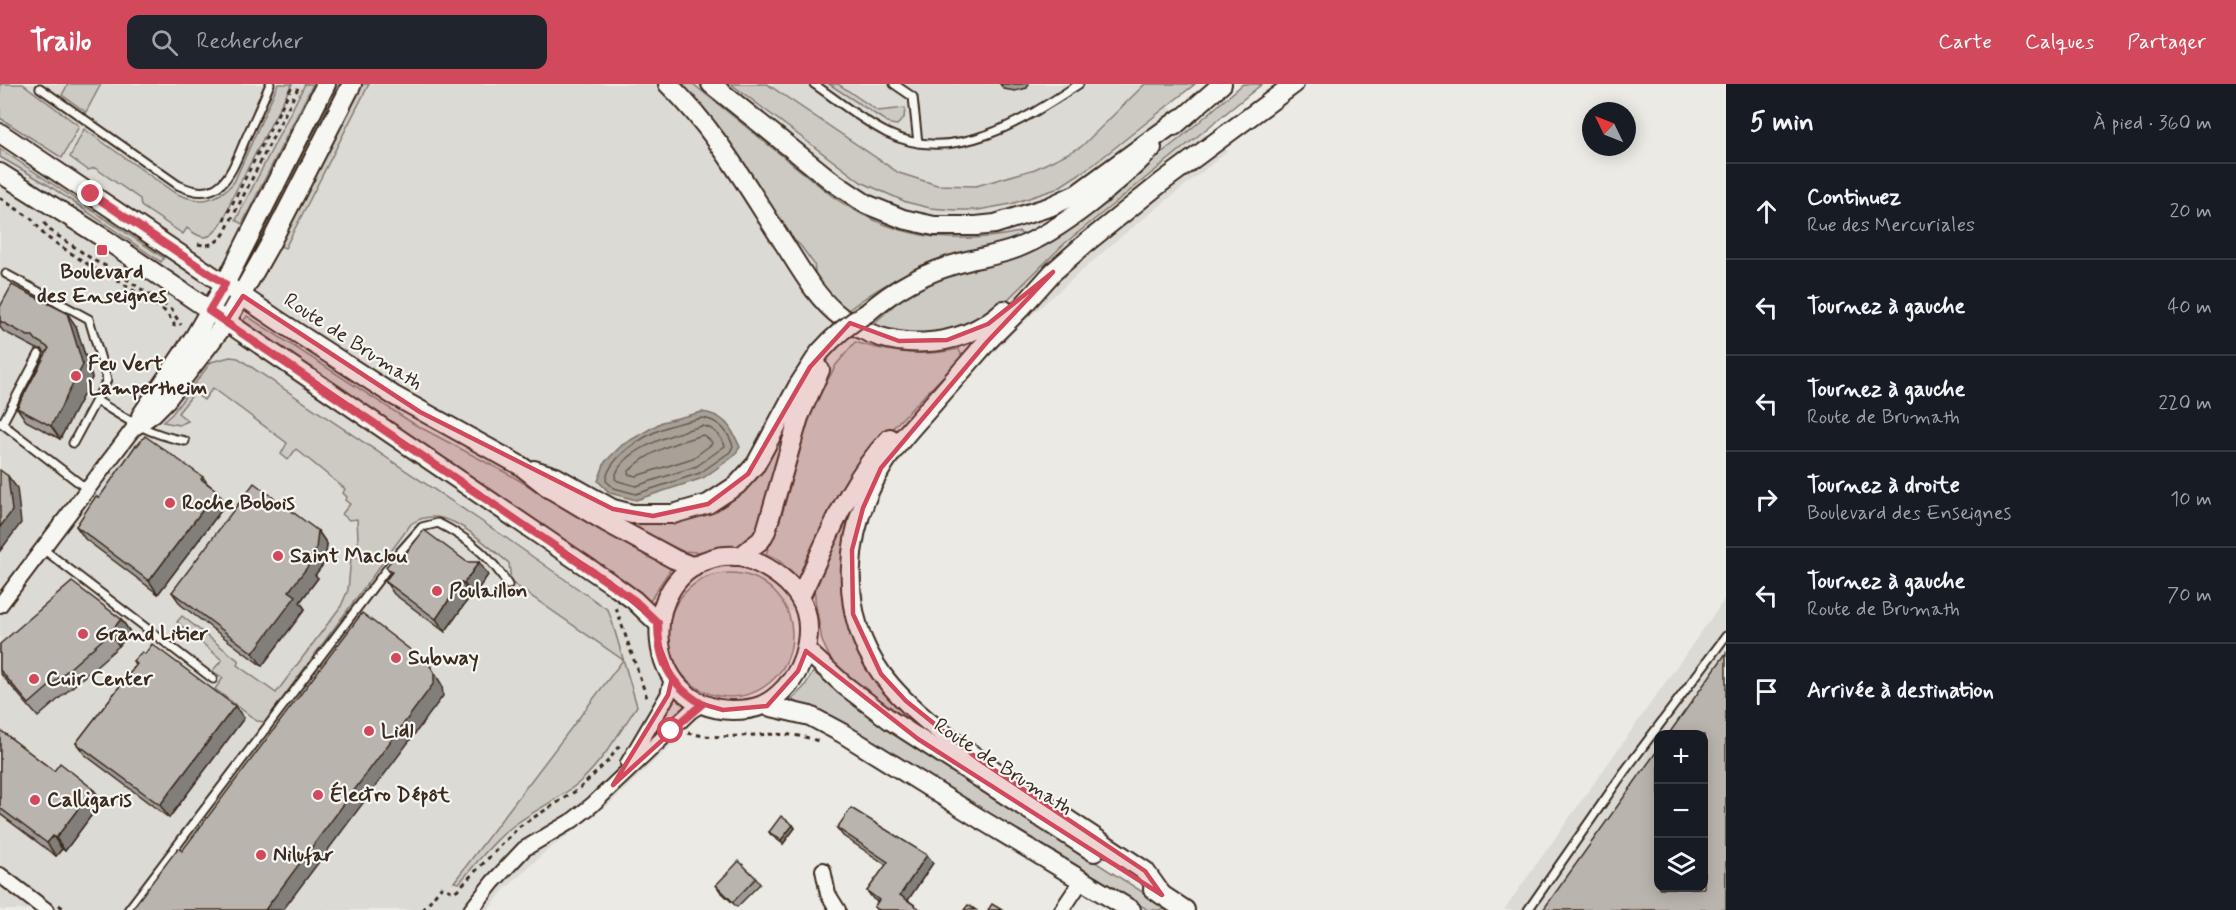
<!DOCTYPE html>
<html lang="fr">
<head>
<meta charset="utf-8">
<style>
	body { margin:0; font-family:Mynerve,sans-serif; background:#20242c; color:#f1f3f6 }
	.controls { position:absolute; right:18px; bottom:18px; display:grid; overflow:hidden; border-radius:12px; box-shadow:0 3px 15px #0003 }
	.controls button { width:54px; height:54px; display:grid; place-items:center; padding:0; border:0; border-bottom:2px solid #363941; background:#171b24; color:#f1f3f6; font:30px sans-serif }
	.compass { position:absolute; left:1582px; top:18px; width:54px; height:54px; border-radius:50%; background:#171b24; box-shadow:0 3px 15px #0003; rotate:313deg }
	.stop { position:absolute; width:18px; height:18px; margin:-14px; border:4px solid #d1495b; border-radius:50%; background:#fff }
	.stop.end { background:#d1495b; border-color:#fff; box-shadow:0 2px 6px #0008 }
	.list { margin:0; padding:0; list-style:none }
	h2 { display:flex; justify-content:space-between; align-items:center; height:78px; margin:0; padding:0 24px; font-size:26px }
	h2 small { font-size:20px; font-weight:400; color:#9ea1a6 }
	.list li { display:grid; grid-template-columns:39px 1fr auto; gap:18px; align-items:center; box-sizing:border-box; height:96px; padding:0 24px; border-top:2px solid #363941 }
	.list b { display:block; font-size:22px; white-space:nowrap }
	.list p { margin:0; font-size:20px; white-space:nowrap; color:#9ea1a6 }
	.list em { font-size:20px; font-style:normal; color:#9ea1a6 }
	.icon { flex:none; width:33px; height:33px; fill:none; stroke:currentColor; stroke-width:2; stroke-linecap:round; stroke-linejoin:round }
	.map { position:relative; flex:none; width:1726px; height:826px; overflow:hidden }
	header { display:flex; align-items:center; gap:36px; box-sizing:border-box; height:84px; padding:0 30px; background:#d1495b; color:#fff }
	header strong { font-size:28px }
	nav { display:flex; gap:33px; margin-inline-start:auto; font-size:21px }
	.search { width:420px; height:54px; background:#20242c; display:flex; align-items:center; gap:15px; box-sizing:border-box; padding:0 21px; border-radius:12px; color:#9ea1a6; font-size:22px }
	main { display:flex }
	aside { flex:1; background:#171b24 }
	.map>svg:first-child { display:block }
	.built { fill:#dcdad4; fill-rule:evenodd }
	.green { fill:#cdcac4; stroke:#847a71; stroke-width:1.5 }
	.water { fill:#a8a198; stroke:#7c7167; stroke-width:1.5 }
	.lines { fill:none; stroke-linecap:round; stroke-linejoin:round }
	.shore { stroke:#675a4f; stroke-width:1.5 }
	.lane-casing { stroke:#3b2a1e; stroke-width:11 }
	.street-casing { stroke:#3b2a1e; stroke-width:18 }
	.secondary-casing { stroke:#3b2a1e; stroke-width:22 }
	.path { stroke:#3b2a1e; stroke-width:3; stroke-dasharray:4.5 4.5; stroke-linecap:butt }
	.lane { stroke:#f6f6f2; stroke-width:7 }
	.street { stroke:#f6f6f2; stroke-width:14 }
	.secondary { stroke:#f6f6f2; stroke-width:18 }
	.secondary-bridge-casing { stroke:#3b2a1e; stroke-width:22; stroke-linecap:butt }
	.secondary-bridge { stroke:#f6f6f2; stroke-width:18 }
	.wall { fill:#a09b96; stroke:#3b2a1e; stroke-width:1.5 }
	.shaded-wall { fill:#827e7a; stroke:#3b2a1e; stroke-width:1.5 }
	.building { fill:#bab4ae; stroke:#3b2a1e; stroke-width:1.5 }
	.route { stroke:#d1495b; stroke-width:8 }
	.marked { fill:#d1495b; fill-opacity:0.2; stroke:#d1495b; stroke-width:4.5; stroke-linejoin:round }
	.poi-dot { fill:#d1495b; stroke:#f6f6f2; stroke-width:2 }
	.labels { text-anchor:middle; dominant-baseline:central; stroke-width:4.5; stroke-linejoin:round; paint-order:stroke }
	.poi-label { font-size:21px; font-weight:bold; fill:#3b2a1e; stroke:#f6f6f2; text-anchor:start }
	.street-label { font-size:21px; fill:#3b2a1e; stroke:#f6f6f2 }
</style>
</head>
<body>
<header>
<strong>Trailo</strong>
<div class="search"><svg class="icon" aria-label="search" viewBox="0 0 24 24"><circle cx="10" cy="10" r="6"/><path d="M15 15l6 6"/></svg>Rechercher</div>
<nav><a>Carte</a><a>Calques</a><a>Partager</a></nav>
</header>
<main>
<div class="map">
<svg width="1726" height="826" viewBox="0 0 1726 826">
	<rect width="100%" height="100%" fill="#ebeae5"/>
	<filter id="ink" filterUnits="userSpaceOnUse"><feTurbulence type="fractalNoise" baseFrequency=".0167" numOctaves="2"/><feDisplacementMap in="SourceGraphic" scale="12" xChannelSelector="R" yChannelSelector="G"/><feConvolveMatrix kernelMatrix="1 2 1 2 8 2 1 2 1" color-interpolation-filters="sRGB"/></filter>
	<g filter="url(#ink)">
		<!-- built -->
		<g class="built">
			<path d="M0,0h1145l-2,3 85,64 -111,89 -88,77 -37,37 -70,77 -34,47 -17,39 -5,20 -5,31 4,32 -76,12 -17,-23 -21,-13 -11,-3 -23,1 -24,11 -10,8 3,87 7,6 -14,52 -73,69 -61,45 -42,39 -15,19h-488z"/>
			<path d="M1726,513v313h-222zM1658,650h46v154h-46z"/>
		</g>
		<!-- green -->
		<g class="green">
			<path d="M0,0h23l56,42 -17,32 -62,-40z"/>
			<path d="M68,0h33l-15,28 -24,-17z"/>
			<path d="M278,0h14l-61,116c-2,10 -14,37 -26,37 -7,0 -13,-5 -18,-9l-4,6 -42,-28 -1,-7 -45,-31 -7,2 -18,-13 14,-28 91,64c24,11 41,10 59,-11z"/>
			<path d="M305,0h8l-71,140 -6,-4z"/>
			<path d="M339,0h4l-79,153 -3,-2z"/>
			<path d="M360,0h9l-84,164 -7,-3z"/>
			<path d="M677,0h16l139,112c59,42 118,50 188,36l3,4c-25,11 -50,14 -75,21 -40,12 -73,32 -105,57l-26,-29 -3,-21 -14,-19 -16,-13z"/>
			<path d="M731,0h36l132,89 38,12 39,1 59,-17 46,-22 64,-63h50l-102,81 -37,24 -45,15 -33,6h-22l-26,-2 -24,-6 -45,-20z"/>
			<path d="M829,0h9l40,27 27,-3 -1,10 -7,7 -7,-1z"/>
			<path d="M1243,0h19l-198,160 -65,64 -29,19 -51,10 -50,-9 37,-34 26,-15 119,-41 127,-98z"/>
			<path d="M0,65l164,109 -3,4 -116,-79 -45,-26z"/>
			<path d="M247,232l167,108 98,52 98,59 62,32c-7,11 -15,21 -21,33l-2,1 -407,-278z"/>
			<path d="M855,258c35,11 67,15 104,7l3,8 -84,86 -75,134 -5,1 -21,-19 -11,-5 16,-40 24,-85 8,-23 22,-41z"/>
			<path d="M230,273l8,1 264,177 99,70 7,5 3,8 26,88c-17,26 -33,53 -55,74 -21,19 -47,29 -69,46 -21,16 -37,38 -54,57l-5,-1 169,-222 -112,-78 -2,-19c-26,-20 -65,-63 -98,-39l-146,198 -8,-1 -42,-32 8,-11 -11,-7 10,-11 -45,-38 5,-6 57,45 -2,4 39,28 65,-87 7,-16 3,-32h8l-2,-39 -8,1 -7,-6 8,-10 -5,-4 2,-3 -4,-4 2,-4 -49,-40 -8,11 -7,-6 6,-11 -74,-55 -9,12 -10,-7 -16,20 10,8 -9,4 -16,-3 9,-8 39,-52z"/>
			<path d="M785,337l5,2 -31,107 -16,17 -46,5 -15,-1 -59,-29 -1,-2 96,-14z"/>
			<path d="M862,407l-18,68 -1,33 6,32 100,125 -84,-60 -34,-29 -9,-19 -7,-42v-8l21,-52z"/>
			<circle cx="730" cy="551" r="62"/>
			<path d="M813,588l71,53 48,34 239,151h-23l-301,-184 -20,-11 -32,-13 -3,-3 12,-12z"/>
		</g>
		<!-- water -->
		<path class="water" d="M702,328c23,3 29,15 38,35l-6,9 -31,22 -67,22 -26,-7 -12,-12 7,-19 17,-17 40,-23z"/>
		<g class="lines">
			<!-- shore -->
			<g class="shore">
				<path d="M702,334c16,2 26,13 31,28l-3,6 -30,21 -64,21 -22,-6 -8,-7c2,-24 38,-45 58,-53 12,-5 26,-7 38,-10z"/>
				<path d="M702,342c11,1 19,10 23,20l-28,20 -61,20 -18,-5 -3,-2c3,-29 63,-47 87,-53z"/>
				<path d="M703,351l8,6 1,3 -19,14 -57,18 -8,-2 1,-3c20,-20 47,-29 74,-36z"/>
			</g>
			<!-- lane casing -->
			<g class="lane-casing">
				<g id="lane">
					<path d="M814,0c23,16 47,36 73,49 67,33 137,-13 192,-49"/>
					<path d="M894,0l19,13 5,46"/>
					<path d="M40,4l138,97c43,21 53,-12 67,-45 9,-19 17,-37 25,-56"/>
					<path d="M6,190l83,45 18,61 -34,63"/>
					<path d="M96,316c31,20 52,34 89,41"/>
					<path d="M0,338l87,67"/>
					<path d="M2,340l37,-70"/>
					<path d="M43,465l170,130"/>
					<path d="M128,826l271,-357 23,-26 16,-4c28,14 54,34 70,62"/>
					<path d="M1528,826l96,-138 102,-136"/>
				</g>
			</g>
			<!-- street casing -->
			<g class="street-casing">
				<g id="street">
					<path d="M0,521l136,-180"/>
					<path d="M628,679l40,-68 4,-17"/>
					<path d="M823,786l5,24 10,16"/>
					<path d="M0,791l46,35"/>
					<path d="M471,826l22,-28 31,-33 49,-29 19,-15 99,-94 11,-7"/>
					<path d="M1062,826l20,-30"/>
				</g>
			</g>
			<!-- secondary casing -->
			<g class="secondary-casing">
				<g id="secondary">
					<path d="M668,0c48,46 81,106 117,161 16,25 32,54 56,72 49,36 118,34 163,-7"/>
					<path d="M711,0l122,98 33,22 37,15 31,7h42l19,-2 54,-17 28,-13 104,-76"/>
					<path d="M1174,42l48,-42"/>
					<path d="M0,49l279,188 114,74 128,71 28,22 57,34 68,37 20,8"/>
					<path d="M0,89l105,66 504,343 25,18 24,23"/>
					<path d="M867,229c27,-24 61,-42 96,-51 18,-5 36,-7 54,-14 44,-17 102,-66 135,-100"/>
					<path d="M987,258c-21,24 -42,48 -63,72 -15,17 -31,34 -42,53 -38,63 -45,145 -1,206 28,40 84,77 124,105 47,31 93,62 140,93l17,24"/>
					<path d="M980,265l41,-41 32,-36 33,-29 76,-61 132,-98"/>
					<path d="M141,332l54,-80 30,-52 101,-200"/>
					<path d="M136,341l17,-12 13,-13 60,-78 44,-78 82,-160"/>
					<path d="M534,386l22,7 57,32 19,5h41l35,-10 29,-19 19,-21 42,-78 22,-34"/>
					<path d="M741,472c22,8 45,20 58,41 18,28 7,70 -15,92 -16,17 -29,21 -52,21 -89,-1 -99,-135 -14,-153 7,-2 16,-1 23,-1z"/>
					<path d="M741,472l20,-16 5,-9 33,-114 21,-47"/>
					<path d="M800,513c27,-55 46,-113 90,-159"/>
					<path d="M806,566l38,35 46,35 204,132"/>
					<path d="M767,622l43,10 32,17 143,89 146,88"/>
					<path d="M1153,805l32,21"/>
				</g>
			</g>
			<!-- path -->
			<g class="path">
				<path d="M0,114l32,21 13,17 50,33 12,4 59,39 8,12v6"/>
				<path d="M224,136l69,-136"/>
				<path d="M44,139l7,8 44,30 15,7 61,41 10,16"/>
				<path d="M198,160c11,3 19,-1 26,-10l76,-150"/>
				<path d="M616,524l32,93"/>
				<path d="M688,649c44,11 87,-8 130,8"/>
				<path d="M59,821l6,5"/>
				<path d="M423,826l18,-23 13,5 4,-3 62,-63 59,-37 30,-29 12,-17"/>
			</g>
			<!-- lane -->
			<use href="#lane" class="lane"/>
			<!-- street -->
			<use href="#street" class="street"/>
			<!-- secondary -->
			<use href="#secondary" class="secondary"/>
			<!-- secondary-bridge casing -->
			<g class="secondary-bridge-casing">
				<path id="secondary-bridge" d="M820,268c14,-16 28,-28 47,-39"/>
			</g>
			<!-- secondary-bridge -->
			<use href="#secondary-bridge" class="secondary-bridge"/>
		</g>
		<!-- wall -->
		<g class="wall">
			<path d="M1000,0h29l-2,4 -12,3 -11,-2z"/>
			<path d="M0,223l76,19 16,52 -32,61 -34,-18 -9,-13 29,-54 -4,-5h-5l-34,-18 -3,-4z"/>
			<path d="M203,393l4,6 10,8 9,13 -68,90 -73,-55 -9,-13z"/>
			<path d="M318,447l9,13 -2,18 -10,13 3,3 -18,24 5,7 -43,57 -81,-61 -9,-13z"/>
			<path d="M400,477l67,1 21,13 -15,21 -2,-1 -26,37 -51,-38 -9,-13 6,-7 -5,-7z"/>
			<path d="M121,535l9,13 -11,14 -81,71 -38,-44v-29z"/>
			<path d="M133,577l111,57 -75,100 -84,-63 -9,-12 60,-78z"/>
			<path d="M0,646l54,41 39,18 9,12 -37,50 -3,-2 -6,7 -56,-42z"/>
			<path d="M793,741l2,3 -12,16 -12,-9 -2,-3z"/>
			<path d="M837,744l96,35 -25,37 13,10h-44l-3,-3 4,-5 -5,-3 -6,-8 19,-26 -43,-29z"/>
			<path d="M756,794l4,6 -23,23 -17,-16 -4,-6z"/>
		</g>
		<!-- shaded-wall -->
		<g class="shaded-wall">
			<path d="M67,229l9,13 16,52 -32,61 -9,-13z"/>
			<path d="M8,392l9,12 4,35 -21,28v-24z"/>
			<path d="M217,407l9,13 -68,90 -9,-13z"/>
			<path d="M318,447l9,13 -2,18 -10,13 3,3 -18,24 5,7 -43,57 -9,-13 53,-90z"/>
			<path d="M479,478l9,13 -15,21 -9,-13z"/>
			<path d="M461,498l10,13 -26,37 -9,-13z"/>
			<path d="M121,535l9,13 -11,14 -9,-13z"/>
			<path d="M429,580l13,21 1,11 -160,214h-18z"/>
			<path d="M235,622l9,12 -75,100 -9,-13z"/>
			<path d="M93,705l9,12 -37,50 -9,-13z"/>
			<path d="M793,741l2,3 -12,16 -2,-4z"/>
			<path d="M53,752l9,13 -6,7 -9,-13z"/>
			<path d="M927,771l6,8 -27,40 -6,-8z"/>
		</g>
		<!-- building -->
		<g class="building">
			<path d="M12,201l55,28 16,52 -32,61 -34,-18 32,-60 -13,-8 -3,-4h-5l-28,-15v-14z"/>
			<path d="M145,352l58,41 -2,2 16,12 -68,90 -73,-55 20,-30 3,2 37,-53 1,1z"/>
			<path d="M0,386l8,6 4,35 -12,16z"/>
			<path d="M254,399l64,48 -2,18 -10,14 3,2 -20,26 7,5 -43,57 -81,-61z"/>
			<path d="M424,446l43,32h12l-15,21 -3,-1 -25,37 -51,-38 7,-9 -6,-5 8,-10 6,4z"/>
			<path d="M72,498l49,37 -11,14 -81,71 -29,-34v-26z"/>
			<path d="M362,529l67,51 5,8v11l-169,227h-134l47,-62 4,3z"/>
			<path d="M152,560l83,62 -75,99 -84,-62 61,-79 -4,-3 9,-9 3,2z"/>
			<path d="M1726,569v257h-183l116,-162v140h45v-153h-36z"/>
			<path d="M0,646l54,41 6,-8 33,26 -37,49 -3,-2 -6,7 -47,-35z"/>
			<path d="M851,724l76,47 -27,40 21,15h-42l-5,-3 5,-7 -12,-9 21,-29 -51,-34z"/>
			<path d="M781,732l12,9 -12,15 -12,-8z"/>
			<path d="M739,777l17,17 -23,24 -17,-17z"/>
			<path d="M992,820l10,6h-14z"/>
			<path d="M968,821l8,5h-12z"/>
		</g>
	</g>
	<g class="lines" filter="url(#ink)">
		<!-- route -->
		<path class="route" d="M91,110l134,90 -16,27 425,289 24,23c0,38 11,61 44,81l-31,27"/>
	</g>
	<!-- marked area -->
	<path class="marked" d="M1053,188l-66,70 -106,126 -18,40 -11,42 1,64 28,60 25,27 72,58 167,112 17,24 -244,-156 -112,-88 -8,20 -31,35 -44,4 -21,-6 -89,81 55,-90 4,-17 -14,-36v-19l-49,-41 -383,-260 17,-26 177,116 193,97 40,7 55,-12 40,-30 62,-107 40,-44 49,18 48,-1 41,-16z"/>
	<!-- markers -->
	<g class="poi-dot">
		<rect x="96" y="160" width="12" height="12" rx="3"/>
		<circle cx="76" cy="292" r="6"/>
		<circle cx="170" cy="419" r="6"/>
		<circle cx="278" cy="472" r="6"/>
		<circle cx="437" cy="507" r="6"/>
		<circle cx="83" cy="550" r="6"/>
		<circle cx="396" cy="574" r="6"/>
		<circle cx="34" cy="595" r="6"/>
		<circle cx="369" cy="647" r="6"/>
		<circle cx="318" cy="711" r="6"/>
		<circle cx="35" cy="716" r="6"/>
		<circle cx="261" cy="771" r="6"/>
	</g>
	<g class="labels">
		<!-- poi labels -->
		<g class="poi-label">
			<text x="102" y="188" text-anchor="middle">Boulevard<tspan x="102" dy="24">des Enseignes</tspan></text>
			<text x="88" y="280">Feu Vert<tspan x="88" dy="24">Lampertheim</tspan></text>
			<text x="182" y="419">Roche Bobois</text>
			<text x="290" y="472">Saint Maclou</text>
			<text x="449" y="507">Poulaillon</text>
			<text x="95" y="550">Grand Litier</text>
			<text x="408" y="574">Subway</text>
			<text x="46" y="595">Cuir Center</text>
			<text x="381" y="647">Lidl</text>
			<text x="330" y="711">Électro Dépôt</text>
			<text x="47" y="716">Calligaris</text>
			<text x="273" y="771">Nilufar</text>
		</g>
		<!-- street labels -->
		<g class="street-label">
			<text transform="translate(353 258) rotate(33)">Route de Brumath</text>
			<text transform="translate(1003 683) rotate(33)">Route de Brumath</text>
		</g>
	</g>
</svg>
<div class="controls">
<button>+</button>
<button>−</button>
<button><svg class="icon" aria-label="layers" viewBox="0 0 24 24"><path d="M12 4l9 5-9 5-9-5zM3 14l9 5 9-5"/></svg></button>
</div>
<svg class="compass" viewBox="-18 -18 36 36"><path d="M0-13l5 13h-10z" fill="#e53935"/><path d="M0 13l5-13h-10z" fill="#9ea1a6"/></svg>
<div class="stop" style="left:671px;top:647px"></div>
<div class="stop end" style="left:91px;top:110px"></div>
</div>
<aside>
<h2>5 min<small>À pied · 360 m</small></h2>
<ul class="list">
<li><svg class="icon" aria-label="ahead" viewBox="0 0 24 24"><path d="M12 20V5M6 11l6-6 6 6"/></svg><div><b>Continuez</b><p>Rue des Mercuriales</p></div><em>20 m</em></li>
<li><svg class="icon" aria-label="left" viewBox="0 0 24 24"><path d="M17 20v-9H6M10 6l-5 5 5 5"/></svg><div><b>Tournez à gauche</b></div><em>40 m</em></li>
<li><svg class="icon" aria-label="left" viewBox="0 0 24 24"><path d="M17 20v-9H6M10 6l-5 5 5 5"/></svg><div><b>Tournez à gauche</b><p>Route de Brumath</p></div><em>220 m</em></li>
<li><svg class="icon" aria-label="right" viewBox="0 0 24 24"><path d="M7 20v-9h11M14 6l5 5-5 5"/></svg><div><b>Tournez à droite</b><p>Boulevard des Enseignes</p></div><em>10 m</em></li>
<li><svg class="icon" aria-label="left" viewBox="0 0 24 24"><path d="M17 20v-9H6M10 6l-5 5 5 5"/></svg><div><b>Tournez à gauche</b><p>Route de Brumath</p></div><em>70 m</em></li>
<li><svg class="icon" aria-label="arrive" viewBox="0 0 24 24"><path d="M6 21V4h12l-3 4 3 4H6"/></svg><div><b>Arrivée à destination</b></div></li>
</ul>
</aside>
</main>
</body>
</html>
